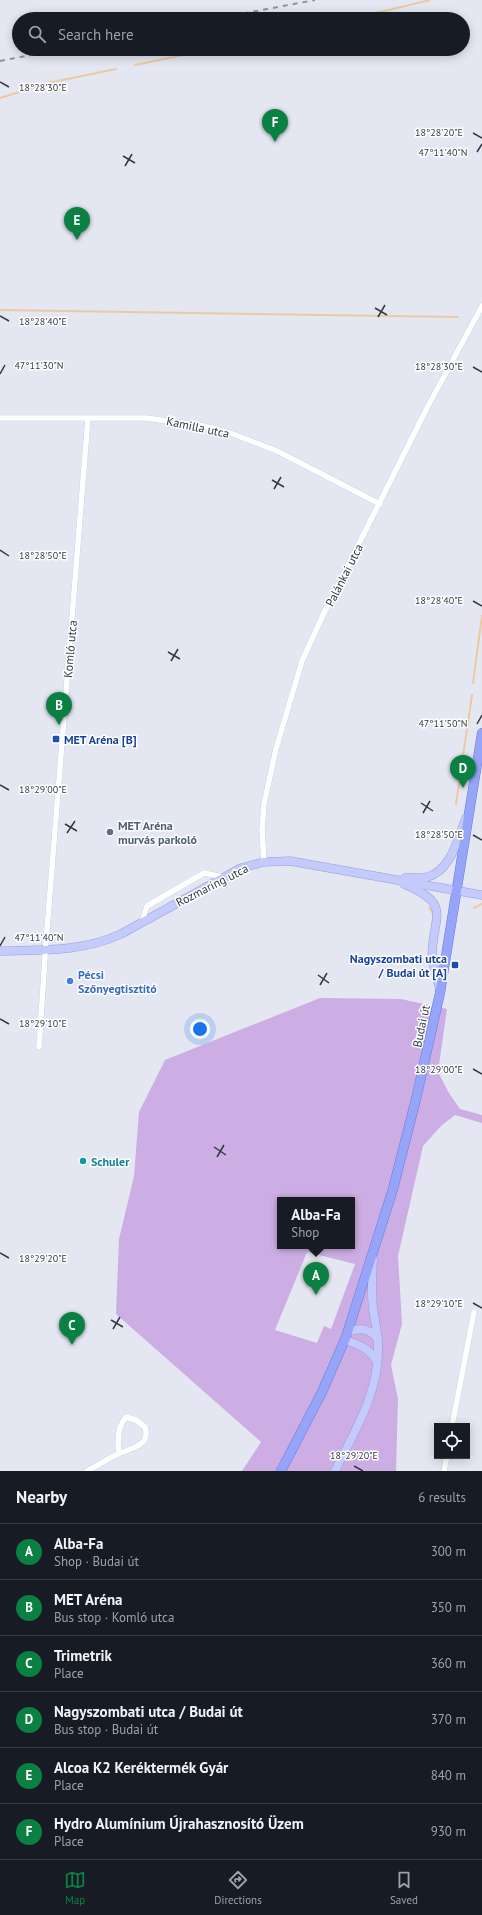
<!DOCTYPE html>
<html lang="en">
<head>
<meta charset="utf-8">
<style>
	body { margin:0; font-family:"PT Sans",sans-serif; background:#20242c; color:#f1f3f6 }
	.controls { position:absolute; right:12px; bottom:12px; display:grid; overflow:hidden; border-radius:0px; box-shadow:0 2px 10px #0003 }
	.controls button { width:36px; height:36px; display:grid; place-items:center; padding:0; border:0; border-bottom:1px solid #363941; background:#171b24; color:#f1f3f6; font:20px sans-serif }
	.you { position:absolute; left:200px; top:1029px; width:14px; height:14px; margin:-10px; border:3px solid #fff; border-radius:50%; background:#1a73e8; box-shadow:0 0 0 6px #1a73e833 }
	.badge { display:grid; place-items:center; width:26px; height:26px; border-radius:50%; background:#0b8043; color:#fff; font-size:13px; font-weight:700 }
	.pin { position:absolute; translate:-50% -33px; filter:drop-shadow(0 1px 2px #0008) }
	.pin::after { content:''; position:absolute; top:21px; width:14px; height:12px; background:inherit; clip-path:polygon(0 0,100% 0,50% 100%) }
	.popup { position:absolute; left:277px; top:1197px; width:78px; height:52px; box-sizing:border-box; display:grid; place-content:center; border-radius:0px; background:#171b24; filter:drop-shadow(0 1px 3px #0005); font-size:13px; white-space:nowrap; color:#9ea1a6 }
	.popup b { font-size:15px; color:#f1f3f6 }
	.popup::after { content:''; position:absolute; left:50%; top:100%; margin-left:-8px; border:8px solid transparent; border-top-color:#171b24 }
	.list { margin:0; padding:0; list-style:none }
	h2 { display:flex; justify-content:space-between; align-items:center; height:52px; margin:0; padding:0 16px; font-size:17px }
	h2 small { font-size:13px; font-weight:400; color:#9ea1a6 }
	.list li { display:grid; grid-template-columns:26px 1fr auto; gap:12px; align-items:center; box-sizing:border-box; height:56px; padding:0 16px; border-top:1px solid #363941 }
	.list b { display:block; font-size:15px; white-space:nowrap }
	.list p { margin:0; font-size:13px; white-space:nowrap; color:#9ea1a6 }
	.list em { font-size:13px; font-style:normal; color:#9ea1a6 }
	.icon { flex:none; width:22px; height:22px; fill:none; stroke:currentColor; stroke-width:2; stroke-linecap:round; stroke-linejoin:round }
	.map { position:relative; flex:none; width:482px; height:1471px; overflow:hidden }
	.search { position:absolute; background:#171b24; box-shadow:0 2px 10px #0003; left:12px; right:12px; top:12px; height:44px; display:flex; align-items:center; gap:10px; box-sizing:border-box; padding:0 14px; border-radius:22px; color:#9ea1a6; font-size:15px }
	.sheet { height:388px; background:#171b24 }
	nav { display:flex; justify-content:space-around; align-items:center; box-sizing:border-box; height:56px; border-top:1px solid #363941; background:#171b24; font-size:11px; color:#9ea1a6 }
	nav a { display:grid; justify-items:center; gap:2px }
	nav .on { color:#0b8043 }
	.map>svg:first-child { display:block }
	.green { fill:#cdaee4; fill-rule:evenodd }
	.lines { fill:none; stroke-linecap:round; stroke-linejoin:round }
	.stream { stroke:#ebcaa3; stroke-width:2 }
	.street-casing { stroke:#bec3d4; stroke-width:6 }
	.secondary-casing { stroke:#989fd2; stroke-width:9 }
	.primary-casing { stroke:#677bdc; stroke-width:10 }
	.street { stroke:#fff; stroke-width:5.5 }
	.secondary { stroke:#c4cafb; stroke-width:8 }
	.primary { stroke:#96a5f8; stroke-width:9 }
	.rail { stroke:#939393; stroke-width:2; stroke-dasharray:5 5; stroke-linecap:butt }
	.ticks { fill:none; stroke:#343843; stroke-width:1.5 }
	.transit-dot { fill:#1a4fb4; stroke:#fff; stroke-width:1.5 }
	.service-dot { fill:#5c6f8a; stroke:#fff; stroke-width:1.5 }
	.shop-dot { fill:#3f7fe0; stroke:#fff; stroke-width:1.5 }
	.culture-dot { fill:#0f9aa8; stroke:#fff; stroke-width:1.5 }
	.labels { text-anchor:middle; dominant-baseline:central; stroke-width:3; stroke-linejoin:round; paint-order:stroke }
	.street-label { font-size:12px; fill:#343843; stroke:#fff }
	.transit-label { font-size:12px; font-weight:bold; fill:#164399; stroke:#fff; text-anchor:start }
	.service-label { font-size:12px; font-weight:bold; fill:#4e5e75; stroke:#fff; text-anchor:start }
	.shop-label { font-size:12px; font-weight:bold; fill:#366cbe; stroke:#fff; text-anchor:start }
	.culture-label { font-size:12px; font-weight:bold; fill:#0d838f; stroke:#fff; text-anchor:start }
	.ticks-label { font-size:10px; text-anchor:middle; fill:#343843; stroke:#fff; stroke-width:3; stroke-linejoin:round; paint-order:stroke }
</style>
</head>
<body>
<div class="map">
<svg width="482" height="1471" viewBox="0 0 482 1471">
	<rect width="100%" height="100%" fill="#e4e6f1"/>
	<!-- green -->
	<path class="green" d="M320,998l81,1 46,10 -9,63 11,21 11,16 22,6v8l-27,-8 -14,11 -18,20 -25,110 4,68 -11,41 7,34 -2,72h-154l19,-29 -145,-128 3,-75 15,-63 5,-64 26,-52zM280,1200h72v46h-72zM307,1252l48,12 -24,65 -7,-3 -7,17 -42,-13z"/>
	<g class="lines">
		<!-- stream -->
		<g class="stream">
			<path d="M351,19l79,-19"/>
			<path d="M135,65l77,-16"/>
			<path d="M0,98l48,-15 68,-14"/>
			<path d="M0,310l458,7"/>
			<path d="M473,683l9,-67"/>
			<path d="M456,804l16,-109"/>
			<path d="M429,908l5,7"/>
			<path d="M474,908l8,-4"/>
		</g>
		<!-- street casing -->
		<g class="street-casing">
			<g id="street">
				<path d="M0,418h146l58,8 29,8 44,17 103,53"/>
				<path d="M264,862l-2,-32 2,-26 12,-55 26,-88 21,-46 105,-209 54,-100"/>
				<path d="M142,922l5,-16 57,-33 19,4"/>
				<path d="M39,1047l7,-105 42,-524"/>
				<path d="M452,1426l22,-114"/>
				<path d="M87,1471c11,-6 21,-12 31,-17 13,-6 33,-8 27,-27l-9,-7 -10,-3c-9,10 -9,23 -7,36"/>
				<path d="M444,1471l3,-15"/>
			</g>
		</g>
		<!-- secondary casing -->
		<g class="secondary-casing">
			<g id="secondary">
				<path d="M405,878c7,-1 15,1 22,-1 24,-6 31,-39 39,-59"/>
				<path d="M404,884c50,21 28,32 28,73 1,10 6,23 8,33"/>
				<path d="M0,951c42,-1 82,1 121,-17l120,-66 23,-6 26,-1 192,34"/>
				<path d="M349,1331c12,-3 20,-3 29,8"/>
				<path d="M345,1340c14,5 25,8 32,22"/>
				<path d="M335,1471c19,-39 44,-78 43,-123 0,-14 -3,-26 -5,-40 -2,-16 -1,-32 0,-49"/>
			</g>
		</g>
		<!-- primary casing -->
		<g class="primary-casing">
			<path id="primary" d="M281,1471l41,-79 24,-55 47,-148 23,-90 24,-106 42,-260"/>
		</g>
		<!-- street -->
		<use href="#street" class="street"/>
		<!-- secondary -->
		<use href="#secondary" class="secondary"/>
		<!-- primary -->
		<use href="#primary" class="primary"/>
		<!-- rail -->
		<g class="rail">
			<path d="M161,19l12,-3"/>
			<path d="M214,19l101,-19"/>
			<path d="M0,61l62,-12"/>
		</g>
	</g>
	<!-- ticks -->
	<path class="ticks" d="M0,82l9,5M473,133l9,5M477,152l5,-8M123,156l12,7M125,166l7,-12M375,308l12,7M0,316l9,5M378,317l7,-12M473,367l9,5M0,374l5,-9M272,480l12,7M274,489l7,-12M0,550l9,6M473,601l9,5M168,652l12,7M171,661l7,-12M477,724l5,-9M0,785l9,5M421,803l12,8M423,813l7,-12M65,824l12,7M67,833l8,-12M473,835l9,5M0,946l5,-9M318,975l11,8M320,985l7,-12M0,1019l9,5M473,1069l9,5M214,1147l12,8M217,1157l7,-12M0,1253l9,5M473,1303l9,5M111,1320l12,7M113,1329l7,-12M354,1466l9,5"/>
	<!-- markers -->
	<g class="transit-dot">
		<rect x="52" y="735" width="8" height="8" rx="2"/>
		<rect x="451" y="961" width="8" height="8" rx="2"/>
	</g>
	<circle class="service-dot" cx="110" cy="832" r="4"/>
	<circle class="shop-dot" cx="70" cy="981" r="4"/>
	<circle class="culture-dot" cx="83" cy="1161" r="4"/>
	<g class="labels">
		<!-- street labels -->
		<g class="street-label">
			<text transform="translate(198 427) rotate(12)">Kamilla utca</text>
			<text transform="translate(344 575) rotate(-63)">Palánkai utca</text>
			<text transform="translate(70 649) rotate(-85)">Komló utca</text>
			<text transform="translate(212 885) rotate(-27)">Rozmaring utca</text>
			<text transform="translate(421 1026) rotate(-78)">Budai út</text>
		</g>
		<!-- transit labels -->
		<g class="transit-label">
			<text x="64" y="739">MET Aréna [B]</text>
			<text x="447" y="958" text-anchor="end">Nagyszombati utca<tspan x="447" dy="14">/ Budai út [A]</tspan></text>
		</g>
		<!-- service labels -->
		<g class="service-label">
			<text x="118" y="825">MET Aréna<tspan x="118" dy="14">murvás parkoló</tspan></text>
		</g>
		<!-- shop labels -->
		<g class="shop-label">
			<text x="78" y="974">Pécsi<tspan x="78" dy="14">Szőnyegtisztító</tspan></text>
		</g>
		<!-- culture labels -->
		<g class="culture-label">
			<text x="91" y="1161">Schuler</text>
		</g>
	</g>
	<g class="ticks-label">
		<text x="43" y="91">18°28'30"E</text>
		<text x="439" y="136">18°28'20"E</text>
		<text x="443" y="156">47°11'40"N</text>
		<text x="43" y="325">18°28'40"E</text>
		<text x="39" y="369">47°11'30"N</text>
		<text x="439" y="370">18°28'30"E</text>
		<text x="43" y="559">18°28'50"E</text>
		<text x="439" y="604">18°28'40"E</text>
		<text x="443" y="727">47°11'50"N</text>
		<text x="43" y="793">18°29'00"E</text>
		<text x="439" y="838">18°28'50"E</text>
		<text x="39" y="941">47°11'40"N</text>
		<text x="43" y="1027">18°29'10"E</text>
		<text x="439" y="1073">18°29'00"E</text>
		<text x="43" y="1262">18°29'20"E</text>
		<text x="439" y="1307">18°29'10"E</text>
		<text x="354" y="1459">18°29'20"E</text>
	</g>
</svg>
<div class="controls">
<button><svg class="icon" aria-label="locate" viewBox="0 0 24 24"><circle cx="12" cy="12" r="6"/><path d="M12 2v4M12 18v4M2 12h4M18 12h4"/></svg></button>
</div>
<div class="you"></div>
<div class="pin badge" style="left:316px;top:1295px">A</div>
<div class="popup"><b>Alba-Fa</b>Shop</div>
<div class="pin badge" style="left:59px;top:725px">B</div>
<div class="pin badge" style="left:72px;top:1345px">C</div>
<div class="pin badge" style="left:463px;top:788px">D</div>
<div class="pin badge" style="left:77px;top:240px">E</div>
<div class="pin badge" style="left:275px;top:142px">F</div>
<div class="search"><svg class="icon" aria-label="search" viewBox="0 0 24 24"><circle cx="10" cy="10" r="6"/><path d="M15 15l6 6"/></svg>Search here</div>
</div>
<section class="sheet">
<h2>Nearby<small>6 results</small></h2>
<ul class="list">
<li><span class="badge">A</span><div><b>Alba-Fa</b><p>Shop · Budai út</p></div><em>300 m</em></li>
<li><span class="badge">B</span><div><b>MET Aréna</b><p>Bus stop · Komló utca</p></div><em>350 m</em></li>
<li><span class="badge">C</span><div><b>Trimetrik</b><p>Place</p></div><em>360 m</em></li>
<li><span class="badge">D</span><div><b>Nagyszombati utca / Budai út</b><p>Bus stop · Budai út</p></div><em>370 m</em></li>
<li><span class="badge">E</span><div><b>Alcoa K2 Keréktermék Gyár</b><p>Place</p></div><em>840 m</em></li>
<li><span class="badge">F</span><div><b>Hydro Alumínium Újrahasznosító Üzem</b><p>Place</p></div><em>930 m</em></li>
</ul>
</section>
<nav>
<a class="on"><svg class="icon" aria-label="map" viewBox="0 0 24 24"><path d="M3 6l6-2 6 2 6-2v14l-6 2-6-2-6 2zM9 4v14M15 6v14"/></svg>Map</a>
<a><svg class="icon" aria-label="directions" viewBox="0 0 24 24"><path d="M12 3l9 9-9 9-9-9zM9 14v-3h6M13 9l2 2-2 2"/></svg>Directions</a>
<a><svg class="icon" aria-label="saved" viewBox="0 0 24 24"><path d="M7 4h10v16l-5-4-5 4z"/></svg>Saved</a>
</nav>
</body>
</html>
